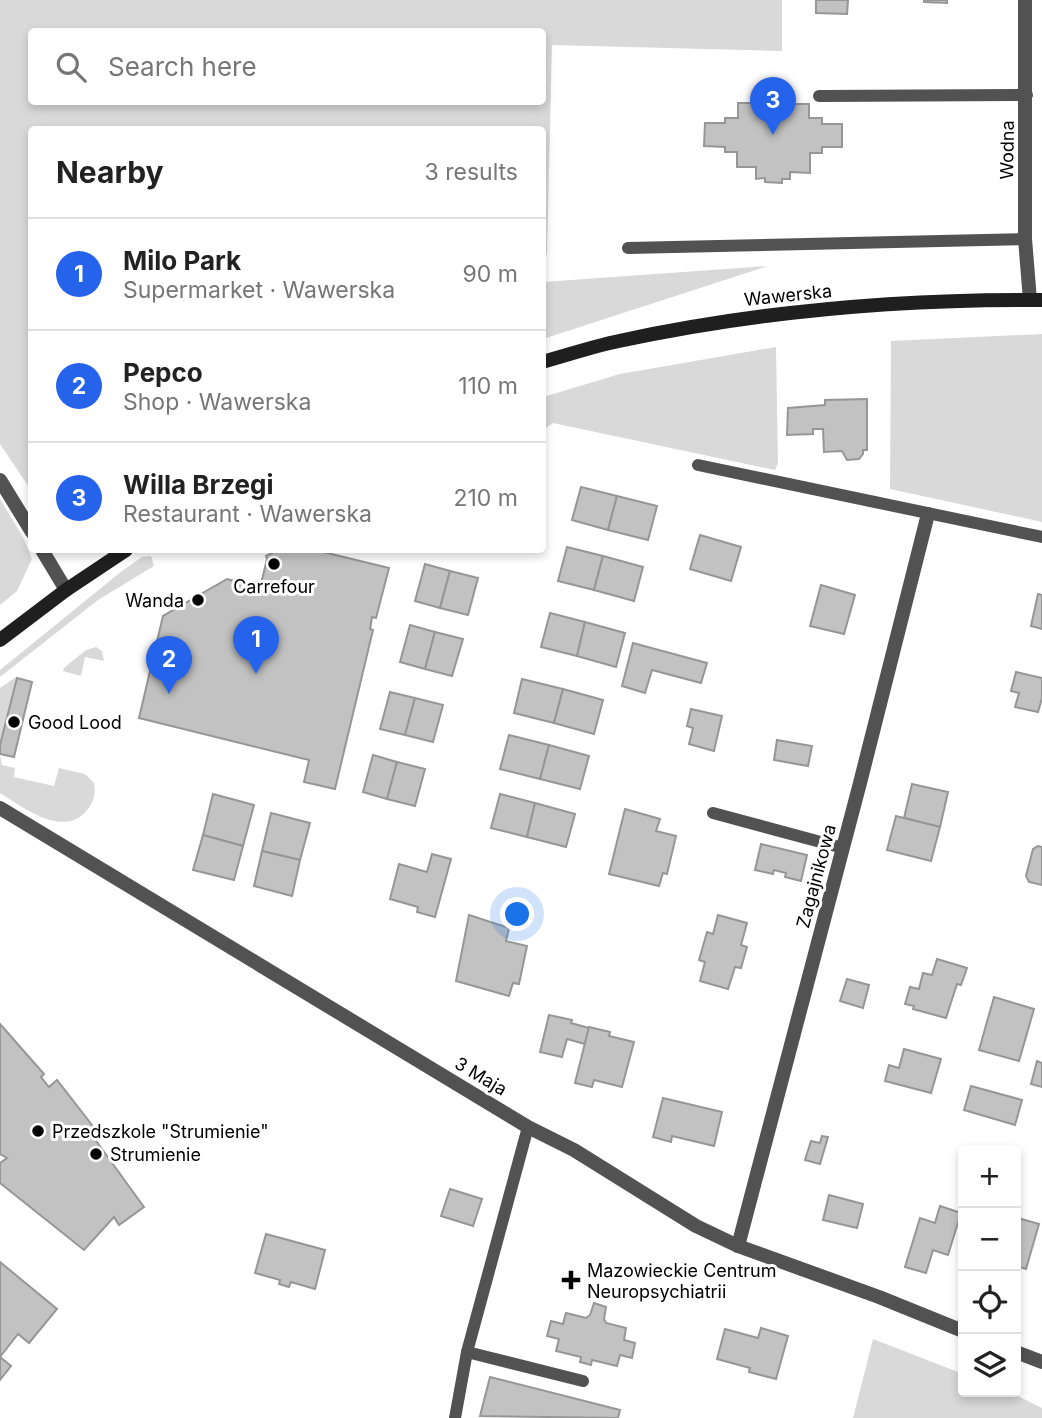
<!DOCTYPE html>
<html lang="en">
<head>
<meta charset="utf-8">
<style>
	body { margin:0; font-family:Inter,sans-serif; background:#f6f6f6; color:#222 }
	.controls { position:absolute; right:21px; bottom:21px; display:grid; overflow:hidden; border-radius:7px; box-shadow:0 4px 10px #0003 }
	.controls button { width:63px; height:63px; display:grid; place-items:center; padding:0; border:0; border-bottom:2px solid #e0e0e0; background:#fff; color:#222; font:35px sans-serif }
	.you { position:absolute; left:518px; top:915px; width:24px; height:24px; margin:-18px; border:5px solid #fff; border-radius:50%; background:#1a73e8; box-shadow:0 0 0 10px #1a73e833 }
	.badge { display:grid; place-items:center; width:46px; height:46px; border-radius:50%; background:#2563eb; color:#fff; font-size:23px; font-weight:700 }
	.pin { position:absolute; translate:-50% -58px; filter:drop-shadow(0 2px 4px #0008) }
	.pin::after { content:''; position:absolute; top:37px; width:24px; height:21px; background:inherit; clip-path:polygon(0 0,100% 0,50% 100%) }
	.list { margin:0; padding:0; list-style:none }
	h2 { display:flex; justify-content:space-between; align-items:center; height:91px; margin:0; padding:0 28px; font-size:30px }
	h2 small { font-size:23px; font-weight:400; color:#767676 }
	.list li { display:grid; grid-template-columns:46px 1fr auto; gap:21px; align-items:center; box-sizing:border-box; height:112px; padding:0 28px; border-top:2px solid #e0e0e0 }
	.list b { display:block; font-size:26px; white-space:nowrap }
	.list p { margin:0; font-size:23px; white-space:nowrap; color:#767676 }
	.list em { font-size:23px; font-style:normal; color:#767676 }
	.icon { flex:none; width:38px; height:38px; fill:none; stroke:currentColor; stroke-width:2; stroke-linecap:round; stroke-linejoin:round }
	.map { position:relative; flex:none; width:1042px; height:1418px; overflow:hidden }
	.search { position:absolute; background:#fff; box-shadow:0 4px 10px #0003; left:28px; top:28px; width:518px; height:77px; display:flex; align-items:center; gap:18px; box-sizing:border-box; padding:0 24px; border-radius:7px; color:#767676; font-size:26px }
	.panel { position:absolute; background:#fff; box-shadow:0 4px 10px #0003; left:28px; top:126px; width:518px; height:427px; border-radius:7px }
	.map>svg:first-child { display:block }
	.green { fill:#d9d9d9; fill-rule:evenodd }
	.building { fill:#c2c2c2; stroke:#969696; stroke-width:2 }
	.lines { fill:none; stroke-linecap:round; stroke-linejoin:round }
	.service { stroke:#525252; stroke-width:12 }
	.minor { stroke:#525252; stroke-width:14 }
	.tertiary { stroke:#525252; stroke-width:14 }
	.secondary { stroke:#1f1f1f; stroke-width:14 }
	.poi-dot { fill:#000; stroke:#fff; stroke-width:2.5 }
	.labels { text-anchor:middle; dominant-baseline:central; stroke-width:6; stroke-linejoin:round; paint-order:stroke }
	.street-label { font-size:18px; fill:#000; stroke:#fff }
	.poi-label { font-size:18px; fill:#000; stroke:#fff; text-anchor:start }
</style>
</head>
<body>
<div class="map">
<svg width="1042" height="1418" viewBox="0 0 1042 1418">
	<rect width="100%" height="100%" fill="#fff"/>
	<!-- green -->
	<g class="green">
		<path d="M0,0h782v51l-230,-6 -5,210h-5v-125h-510l-1,360 -31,-46zM32,32h510v70h-510z"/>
		<path d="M768,266l-225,73v-57z"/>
		<path d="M1042,334v188l-152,-33 1,-148z"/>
		<path d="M776,347l2,116 -3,7 -222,-47 -10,7v-33l77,-23z"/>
		<path d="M0,499l23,38 9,22 -15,32 -17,14z"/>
		<path d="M151,556l3,10 -56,34 -98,77v-7l122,-99 20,-14z"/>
		<path d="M96,647l6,4 2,10 -19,-4 -4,19 -18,-5 1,-3 22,-18z"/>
		<path d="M16,677l1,1 -17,67v-57z"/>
		<path d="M0,755l2,10 13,3 -1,9 40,9 5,-18 26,6 9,9c2,10 0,18 -6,26 -24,31 -65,-2 -88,-16z"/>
		<path d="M873,1339l90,35v18h47l32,16v10h-189z"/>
	</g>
	<!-- building -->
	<g class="building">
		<path d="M816,0h32l-1,14 -31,-1z"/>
		<path d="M924,0h23v3l-23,-1z"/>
		<path d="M765,92h17v4h9v8h18v14h13v6h20v23h-20v6h-12v20l-20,-1v7h-8v4l-17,-1v-4l-9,1v-12h-19v-15h-12v-5l-21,-1 1,-23h20v-5h13v-15h18l1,-7 9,-1z"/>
		<path d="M867,399v51h-4v4l-4,5 -12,1 -5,-9 -18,1 -1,-23h-10v5l-26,1 1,-27 37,-3v-5z"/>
		<path d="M581,487l36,9 -9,34 -36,-10z"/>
		<path d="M617,496l40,10 -9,34 -40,-10z"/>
		<path d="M700,535l41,12 -10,34 -41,-12z"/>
		<path d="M567,547l36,9 -9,34 -36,-9z"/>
		<path d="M277,550h38l74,18 -13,50 -4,-1 -2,12 3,1 -38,159 -31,-7 5,-22 -170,-42 24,-102 64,-37 33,9 7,-29 -1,-3z"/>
		<path d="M603,556l40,11 -9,34 -40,-11z"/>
		<path d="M425,564l25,7 -10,37 -25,-7z"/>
		<path d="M450,571l28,7 -10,37 -28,-7z"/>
		<path d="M821,585l34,10 -11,39 -34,-8z"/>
		<path d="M1038,594l4,1v34l-11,-3z"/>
		<path d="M550,613l35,9 -8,34 -36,-9z"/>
		<path d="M585,622l40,11 -9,34 -39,-11z"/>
		<path d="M410,625l25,7 -10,37 -25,-7z"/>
		<path d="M435,632l28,7 -11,37 -27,-7z"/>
		<path d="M633,643l74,20 -6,20 -49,-13 -7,23 -23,-7z"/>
		<path d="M1016,672l26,6v20l-4,14 -23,-5 4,-14 -8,-2z"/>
		<path d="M17,678l15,4 -18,75 -14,-3v-9z"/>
		<path d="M522,679l41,10 -9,34 -40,-10z"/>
		<path d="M563,689l40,11 -9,34 -40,-11z"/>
		<path d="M390,692l25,6 -10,37 -25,-6z"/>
		<path d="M415,698l28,7 -10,37 -28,-7z"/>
		<path d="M691,709l31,7 -8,35 -25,-7 4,-16 -6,-2z"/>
		<path d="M509,735l40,10 -9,34 -40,-10z"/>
		<path d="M777,740l35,6 -4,20 -34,-6z"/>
		<path d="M549,745l40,11 -9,33 -40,-10z"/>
		<path d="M373,755l24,7 -10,37 -24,-7z"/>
		<path d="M397,762l28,7 -10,37 -28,-7z"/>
		<path d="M912,784l36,8 -8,35 -36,-9z"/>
		<path d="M213,794l41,11 -11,41 -40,-11z"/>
		<path d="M500,794l35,9 -8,34 -36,-9z"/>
		<path d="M535,803l40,11 -9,33 -39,-10z"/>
		<path d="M625,809l35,10 -4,12 20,5 -9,38 -4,-1 -4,13 -50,-12z"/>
		<path d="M271,813l39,10 -10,37 -38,-9z"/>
		<path d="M896,816l44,11 -9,34 -44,-11z"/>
		<path d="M203,835l40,11 -9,34 -41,-10z"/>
		<path d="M761,844l46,11 -6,26 -16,-4 1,-4 -12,-3 -1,4 -18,-4z"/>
		<path d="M1038,846l4,1v38l-13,-3 -3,-6 7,-27z"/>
		<path d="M262,851l38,9 -8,36 -38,-10z"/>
		<path d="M432,854l19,5 -16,58 -18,-5 1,-5 -28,-8 9,-35 28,8z"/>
		<path d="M469,915l40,13 -3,13 21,5 -8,38 -6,-1 -4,13 -53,-15z"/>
		<path d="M718,915l29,8 -6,22 6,2 -6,21 -6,-1 -7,22 -28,-8 5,-19 -6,-2 8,-28 6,2z"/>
		<path d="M937,959l30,9 -6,17 -4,-1 -11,34 -33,-9 1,-3 -9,-2 5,-17 9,2 4,-16 9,2z"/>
		<path d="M847,979l22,6 -6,23 -23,-7z"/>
		<path d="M994,997l40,12 -15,52 -40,-11z"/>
		<path d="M549,1015l23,5 -1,3 18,5 -4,16 -18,-5 -5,18 -22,-5z"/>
		<path d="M0,1024l44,50 -3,3 8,10 8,-7 42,54 -5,4 50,69 -25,18 -5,-8 -30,33 -84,-67v-20l7,-5 -7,-4z"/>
		<path d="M589,1027l21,5 -1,4 25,6 -12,45 -28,-7 -2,7 -17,-4z"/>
		<path d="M904,1049l37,10 -10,34 -46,-12 4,-16 10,3z"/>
		<path d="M1037,1061l5,2v24l-11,-3z"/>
		<path d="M971,1086l51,14 -7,25 -51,-15z"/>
		<path d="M663,1098l59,14 -8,34 -42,-10 -1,6 -18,-5z"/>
		<path d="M822,1136l6,1 -8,27 -15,-4 6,-19 9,2z"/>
		<path d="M450,1189l32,10 -9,27 -32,-10z"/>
		<path d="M829,1195l34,9 -6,24 -34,-8z"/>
		<path d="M940,1206l21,7 -13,42 -15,-5 -7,23 -21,-6 15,-49 15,5z"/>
		<path d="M1016,1210l4,1 -2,7 21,6 -13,45 -10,-3z"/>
		<path d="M266,1234l59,16 -10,39 -24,-7 -2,5 -10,-3 1,-4 -25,-7z"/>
		<path d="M0,1262l57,47 -28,34 -11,-9 -18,23z"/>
		<path d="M594,1303l12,4 -2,12 2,4 20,5 -2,12 11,3 -3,15 -12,-3 -3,11 -25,-6 -1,5 -11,-3 1,-5 -25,-6 3,-12 -12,-3 4,-15 12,3 3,-11 20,5 4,-3z"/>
		<path d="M761,1328l27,8 -12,43 -27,-7 1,-4 -33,-9 8,-30 33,9z"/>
		<path d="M0,1357l11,9 -11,14z"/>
		<path d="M490,1377l130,33 -2,8 -138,-2z"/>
	</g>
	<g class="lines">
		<!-- service -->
		<g class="service">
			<path d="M819,96l208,-1"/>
			<path d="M628,248l397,-9"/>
			<path d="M698,465l344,72"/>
			<path d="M713,813l130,35"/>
			<path d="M467,1352l116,29"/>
			<path d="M455,1418l12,-66 61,-225"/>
		</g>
		<!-- minor -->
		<g class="minor">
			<path d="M1025,0v239l5,61"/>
			<path d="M0,480l32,52"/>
			<path d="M42,550l24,40"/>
			<path d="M738,1246l122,-463 68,-269"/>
		</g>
		<!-- tertiary -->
		<g class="tertiary">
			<path d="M0,808l528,319 46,23 122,76 42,20 141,51 84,34"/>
			<path d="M1016,1352l26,10"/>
		</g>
		<!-- secondary -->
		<g class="secondary">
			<path d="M542,362c26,-7 52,-16 77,-21 139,-30 281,-42 423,-41"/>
			<path d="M0,640l66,-50 60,-40"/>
		</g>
	</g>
	<!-- markers -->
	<g class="poi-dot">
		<circle cx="274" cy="564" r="7"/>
		<circle cx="198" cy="600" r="7"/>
		<circle cx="14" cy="722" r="7"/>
		<circle cx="38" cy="1131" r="7"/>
		<circle cx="96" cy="1154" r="7"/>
		<path d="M567.5 1269.5h7v7h7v7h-7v7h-7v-7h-7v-7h7z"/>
	</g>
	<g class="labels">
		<!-- street labels -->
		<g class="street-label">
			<text transform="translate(1007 150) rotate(-89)">Wodna</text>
			<text transform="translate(788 295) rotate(-6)">Wawerska</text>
			<text transform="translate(816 876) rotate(-75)">Zagajnikowa</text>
			<text transform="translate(481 1076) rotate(31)">3 Maja</text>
		</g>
		<!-- poi labels -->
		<g class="poi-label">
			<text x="274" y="586" text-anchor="middle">Carrefour</text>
			<text x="184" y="600" text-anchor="end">Wanda</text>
			<text x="28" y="722">Good Lood</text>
			<text x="52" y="1131">Przedszkole "Strumienie"</text>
			<text x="110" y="1154">Strumienie</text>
			<text x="587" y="1270">Mazowieckie Centrum<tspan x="587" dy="21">Neuropsychiatrii</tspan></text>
		</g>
	</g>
</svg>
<div class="controls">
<button>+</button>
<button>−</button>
<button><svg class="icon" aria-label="locate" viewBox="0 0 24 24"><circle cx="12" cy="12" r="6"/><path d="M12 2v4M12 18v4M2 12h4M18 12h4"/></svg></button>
<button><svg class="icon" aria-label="layers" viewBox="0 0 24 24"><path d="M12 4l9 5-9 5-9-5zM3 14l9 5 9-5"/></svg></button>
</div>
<div class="you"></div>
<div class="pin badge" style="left:256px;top:674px">1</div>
<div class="pin badge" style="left:169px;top:694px">2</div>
<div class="pin badge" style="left:773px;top:135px">3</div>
<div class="search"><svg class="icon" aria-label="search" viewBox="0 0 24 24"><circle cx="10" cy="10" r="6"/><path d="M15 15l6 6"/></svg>Search here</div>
<section class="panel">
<h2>Nearby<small>3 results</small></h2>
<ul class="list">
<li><span class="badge">1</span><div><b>Milo Park</b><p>Supermarket · Wawerska</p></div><em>90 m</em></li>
<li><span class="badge">2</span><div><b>Pepco</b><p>Shop · Wawerska</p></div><em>110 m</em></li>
<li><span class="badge">3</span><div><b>Willa Brzegi</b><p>Restaurant · Wawerska</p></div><em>210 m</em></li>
</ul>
</section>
</div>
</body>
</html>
